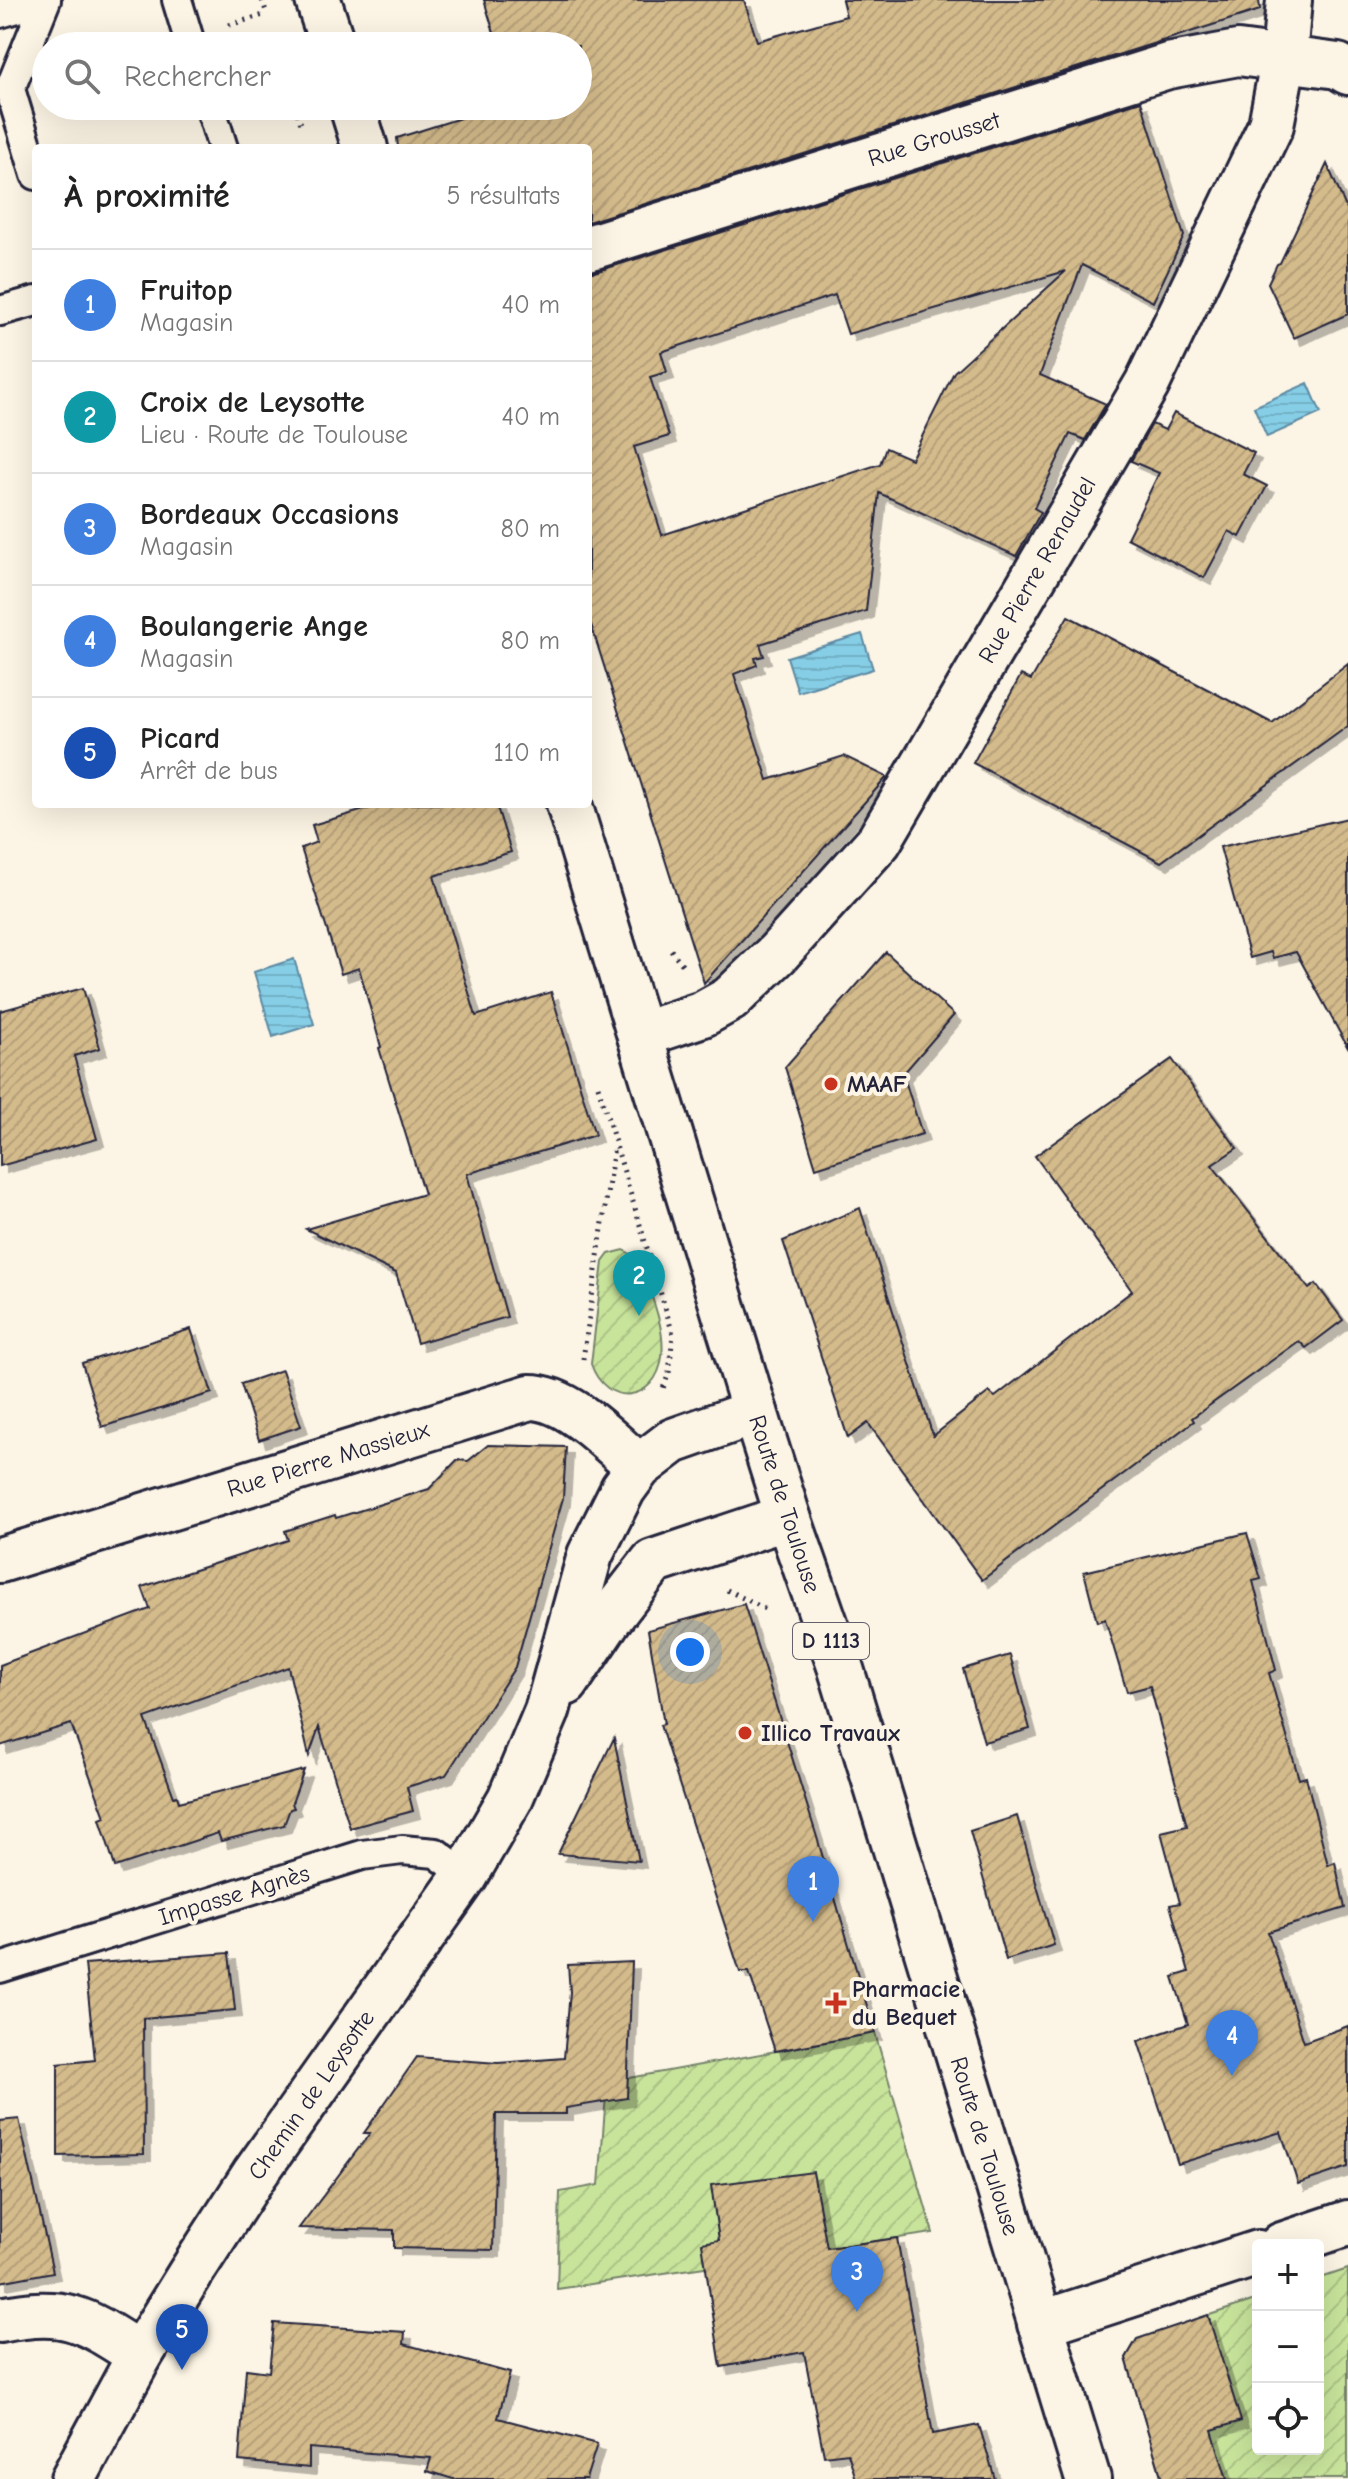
<!DOCTYPE html>
<html lang="fr">
<head>
<meta charset="utf-8">
<style>
	body { margin:0; font-family:"Comic Neue",sans-serif; background:#f6f6f6; color:#222 }
	.controls { position:absolute; right:24px; bottom:24px; display:grid; overflow:hidden; border-radius:8px; box-shadow:0 8px 32px #0002 }
	.controls button { width:72px; height:72px; display:grid; place-items:center; padding:0; border:0; border-bottom:2px solid #e0e0e0; background:#fff; color:#222; font:40px sans-serif }
	.you { position:absolute; left:690px; top:1652px; width:28px; height:28px; margin:-20px; border:6px solid #fff; border-radius:50%; background:#1a73e8; box-shadow:0 0 0 12px #1a73e833 }
	.badge { display:grid; place-items:center; width:52px; height:52px; border-radius:50%; background:#c8321e; color:#fff; font-size:26px; font-weight:700 }
	.pin { position:absolute; translate:-50% -66px; filter:drop-shadow(0 2px 4px #0008) }
	.pin::after { content:''; position:absolute; top:42px; width:28px; height:24px; background:inherit; clip-path:polygon(0 0,100% 0,50% 100%) }
	.list { margin:0; padding:0; list-style:none }
	h2 { display:flex; justify-content:space-between; align-items:center; height:104px; margin:0; padding:0 32px; font-size:34px }
	h2 small { font-size:26px; font-weight:400; color:#767676 }
	.list li { display:grid; grid-template-columns:52px 1fr auto; gap:24px; align-items:center; box-sizing:border-box; height:112px; padding:0 32px; border-top:2px solid #e0e0e0 }
	.list b { display:block; font-size:30px; white-space:nowrap }
	.list p { margin:0; font-size:26px; white-space:nowrap; color:#767676 }
	.list em { font-size:26px; font-style:normal; color:#767676 }
	.icon { flex:none; width:44px; height:44px; fill:none; stroke:currentColor; stroke-width:2; stroke-linecap:round; stroke-linejoin:round }
	.map { position:relative; flex:none; width:1348px; height:2479px; overflow:hidden }
	.search { position:absolute; background:#fff; box-shadow:0 8px 32px #0002; left:32px; top:32px; width:560px; height:88px; display:flex; align-items:center; gap:20px; box-sizing:border-box; padding:0 28px; border-radius:44px; color:#767676; font-size:30px }
	.panel { position:absolute; background:#fff; box-shadow:0 8px 32px #0002; left:32px; top:144px; width:560px; height:664px; border-radius:8px }
	.map>svg:first-child { display:block }
	.garden { fill:url(#garden-furrows); stroke:#75836b; stroke-width:2 }
	.water { fill:url(#water-rules); stroke:#5d89a2; stroke-width:2 }
	.building { fill:url(#building-hatch); stroke:#22223b; stroke-width:2; fill-rule:evenodd; filter:url(#shadow) }
	.lines { fill:none; stroke-linecap:round; stroke-linejoin:round }
	.lane-casing { stroke:#22223b; stroke-width:34 }
	.street-casing { stroke:#22223b; stroke-width:50 }
	.secondary-casing { stroke:#22223b; stroke-width:50 }
	.primary-casing { stroke:#22223b; stroke-width:50 }
	.path { stroke:#22223b; stroke-width:5; stroke-dasharray:2 6; stroke-linecap:butt }
	.lane { stroke:#fcf5e5; stroke-width:28 }
	.street { stroke:#fcf5e5; stroke-width:44 }
	.secondary { stroke:#fcf5e5; stroke-width:44 }
	.primary { stroke:#fcf5e5; stroke-width:44 }
	.poi-dot { fill:#c8321e; stroke:#fcf5e5; stroke-width:3 }
	.labels { text-anchor:middle; dominant-baseline:central; stroke-width:8; stroke-linejoin:round; paint-order:stroke }
	.shield { fill:#fcf5e5; stroke:#63616e; stroke-width:2 }
	.shield-label { font-size:22px; font-weight:bold; fill:#22223b }
	.street-label { font-size:24px; fill:#22223b; stroke:#fcf5e5 }
	.poi-label { font-size:24px; font-weight:bold; fill:#22223b; stroke:#fcf5e5; text-anchor:start }
</style>
</head>
<body>
<div class="map">
<svg width="1348" height="2479" viewBox="0 0 1348 2479">
	<defs>
		<pattern id="garden-furrows" width="10" height="10" patternUnits="userSpaceOnUse" patternTransform="scale(2)"><rect width="10" height="10" fill="#c8e49b"/><path d="M-1 1l2-2M0 10L10 0M9 11l2-2" fill="none" stroke="#acc386"/></pattern>
		<pattern id="water-rules" width="6" height="5" patternUnits="userSpaceOnUse" patternTransform="scale(2)"><rect width="6" height="5" fill="#85cee6"/><path d="M0 2.5h6" fill="none" stroke="#73b1c6"/></pattern>
		<pattern id="building-hatch" width="6" height="6" patternUnits="userSpaceOnUse" patternTransform="scale(2)"><rect width="6" height="6" fill="#d4bb8b"/><path d="M-1 1l2-2M0 6l6-6M5 7l2-2" fill="none" stroke="#b6a079"/></pattern>
		<filter id="shadow"><feDropShadow dx="7" dy="7" stdDeviation="0" flood-color="#0004"/></filter>
	</defs>
	<rect width="100%" height="100%" fill="#fcf5e5"/>
	<filter id="ink" filterUnits="userSpaceOnUse"><feTurbulence type="fractalNoise" baseFrequency=".0125" numOctaves="2"/><feDisplacementMap in="SourceGraphic" scale="16" xChannelSelector="R" yChannelSelector="G"/><feConvolveMatrix kernelMatrix="1 2 1 2 8 2 1 2 1" color-interpolation-filters="sRGB"/></filter>
	<g filter="url(#ink)">
		<!-- garden -->
		<g class="garden">
			<path d="M624,1250l15,9c9,30 27,66 23,98 -6,46 -56,51 -71,7l12,-102 6,-8z"/>
			<path d="M875,2033l58,200 -376,56 3,-97 39,-7 8,-103z"/>
			<path d="M1348,2269v210h-186l-36,-121 11,-19 121,-40v150h60v-170z"/>
		</g>
		<!-- water -->
		<g class="water">
			<path d="M1308,383l13,30 -54,24 -13,-30z"/>
			<path d="M862,634l11,35 -75,23 -11,-35z"/>
			<path d="M294,959l20,65 -41,13 -19,-65z"/>
		</g>
		<!-- building -->
		<g class="building">
			<path d="M484,0h260l13,41 89,-25 -4,-16h417l1,10 -672,212v-74h-190l-1,-10 101,-32h80v-60h-80z"/>
			<path d="M1141,101l43,135 -31,66 -71,-37 -42,110 66,29 -21,36 -15,-6 -36,74 7,4 -25,44 -137,-63 -13,118 -106,33 4,12 -9,2 2,7 -23,9 34,106 76,-24 43,21 -183,206 -116,-368v-343h7zM1066,271l-112,101 -43,87 -25,-11 -6,16 -218,71 -28,-88 35,-11 -19,-59 17,-5 -6,-20 174,-57 13,39z"/>
			<path d="M1327,164l21,48v102l-54,24 -26,-55 9,-19 3,-1z"/>
			<path d="M1174,413l80,40 -11,21 24,12 -27,51 -11,-6 -25,47 -77,-40 32,-65 -28,-12 21,-37 13,6z"/>
			<path d="M1068,616l204,107 76,-59v62l-187,136 -188,-99 48,-88 10,5z"/>
			<path d="M385,804h111l15,48 -77,24 42,140 75,-24 44,143 -128,39 40,143 -90,26 -21,-70 -90,-44 118,-35 -45,-146 2,-1 -22,-79 -18,6 -40,-126 16,-6 -5,-17z"/>
			<path d="M1348,818v230l-52,-96 -23,6 -2,-6 -21,6 -30,-111z"/>
			<path d="M886,952l68,63 -51,59 19,60 -106,34 -31,-101z"/>
			<path d="M83,988l17,60 -26,8 23,83 -97,27v-155z"/>
			<path d="M1172,1059l65,89 -25,17 97,124 7,-5 27,36 -37,28 -7,-7 -107,77 2,3 -212,159 -114,-157 -20,15 -65,-197 77,-33 73,228 56,-44 6,5 137,-106 -97,-135z"/>
			<path d="M191,1329l21,64 -110,34 -20,-64z"/>
			<path d="M282,1370l19,56 -42,14 -18,-56z"/>
			<path d="M488,1445l78,2 -3,51 -48,169 -69,108 -39,12 6,24 -63,17 -31,-101 -10,29 -21,-89 -143,51 29,79 3,-1 2,6 125,-32 -12,33 2,5 -4,1 -6,16 -63,16 -3,-8 -103,34 -15,-48 5,-2 -34,-93 -71,22v-81l150,-56 -8,-22 146,-47 -3,-9 50,-16 1,3 93,-29 28,-29 11,1z"/>
			<path d="M1247,1533l14,46 -8,2 23,89 -7,3 30,106 7,-2 22,88 7,-3 10,46 -77,24 36,110 44,-16v141l-50,17 -17,-52 -103,32 -40,-123 50,-17 -15,-47 16,-5 -19,-67 10,-2 -19,-71 26,-6 -37,-140 -23,6 -22,-73 -8,3 -13,-50z"/>
			<path d="M744,1604l72,230 59,199 -100,18 -26,-79h-9l-80,-247 4,-1 -16,-94z"/>
			<path d="M1010,1655l20,74 -46,13 -21,-73z"/>
			<path d="M614,1738l25,123 -81,-7z"/>
			<path d="M1017,1816l37,129 -48,15 -36,-129z"/>
			<path d="M229,1953l6,57 -92,8 1,136 -86,2v-92l37,-4 -10,-96z"/>
			<path d="M632,1962l-5,136 -61,10v6h-70l-3,136 -99,-2v-18l-95,-2 71,-95h-6l53,-76 81,6 66,-5 6,-66 -2,-27z"/>
			<path d="M19,2119l34,153 -53,10v-161z"/>
			<path d="M813,2172l14,76 70,-10 36,196 46,-9 16,54h-139l-8,-26 -24,3 -20,-104 -83,15 -19,-124 17,-3 -8,-55z"/>
			<path d="M1208,2315l33,106 -29,9 15,49h-65l-36,-121 11,-19z"/>
			<path d="M274,2323l131,9 -1,12 106,29 -12,45 99,26 -11,35h-133l-26,-8 4,-13 -122,-10v20l-70,-7 7,-92 23,3z"/>
		</g>
		<g class="lines">
			<!-- lane casing -->
			<g class="lane-casing">
				<g id="lane">
					<path d="M177,0l14,46"/>
					<path d="M0,13l45,-13"/>
					<path d="M210,106l13,42"/>
					<path d="M36,175l-26,-86 36,-89"/>
					<path d="M0,311l36,-10"/>
					<path d="M0,1968l362,-113 40,-5 34,3 30,22"/>
				</g>
			</g>
			<!-- street casing -->
			<g class="street-casing">
				<g id="street">
					<path d="M588,248l580,-182 70,-13 100,13 10,6"/>
					<path d="M640,1035l63,-21 27,-15 47,-45 102,-113 268,-457 124,-259 13,-68 5,-57"/>
					<path d="M0,1560l530,-163c39,0 80,45 109,70"/>
					<path d="M0,2320c68,-14 85,0 140,35"/>
				</g>
			</g>
			<!-- secondary casing -->
			<g class="secondary-casing">
				<g id="secondary">
					<path d="M566,1683l43,-64 44,-57 135,-45"/>
					<path d="M1282,2245l66,-22"/>
					<path d="M1040,2324l218,-71"/>
					<path d="M73,2479l67,-124 50,-81 64,-99 212,-300 44,-76 37,-88 43,-156 33,-66 16,-22 34,-26 82,-29"/>
				</g>
			</g>
			<!-- primary casing -->
			<g class="primary-casing">
				<g id="primary">
					<path d="M318,0l15,46"/>
					<path d="M352,106l13,42"/>
					<path d="M569,804l186,608 33,105 52,149 248,813"/>
				</g>
			</g>
			<!-- path -->
			<g class="path">
				<path d="M262,0l4,11"/>
				<path d="M229,25l38,-11"/>
				<path d="M295,106l6,18"/>
				<path d="M671,950l14,18"/>
				<path d="M598,1086l75,248 -4,39 -7,18"/>
				<path d="M583,1359l31,-212"/>
				<path d="M727,1590l38,19"/>
			</g>
			<!-- lane -->
			<use href="#lane" class="lane"/>
			<!-- street -->
			<use href="#street" class="street"/>
			<!-- secondary -->
			<use href="#secondary" class="secondary"/>
			<!-- primary -->
			<use href="#primary" class="primary"/>
		</g>
	</g>
	<!-- markers -->
	<g class="poi-dot">
		<circle cx="831" cy="1084" r="8"/>
		<circle cx="745" cy="1733" r="8"/>
		<path d="M832 1991h8v8h8v8h-8v8h-8v-8h-8v-8h8z"/>
	</g>
	<g class="labels">
		<!-- shield labels -->
		<rect class="shield" x="793" y="1623" width="76" height="36" rx="6"/>
		<g class="shield-label">
			<text x="831" y="1641">D 1113</text>
		</g>
		<!-- street labels -->
		<g class="street-label">
			<text transform="translate(934 139) rotate(-17)">Rue Grousset</text>
			<text transform="translate(1037 570) rotate(-60)">Rue Pierre Renaudel</text>
			<text transform="translate(328 1459) rotate(-17)">Rue Pierre Massieux</text>
			<text transform="translate(785 1504) rotate(72)">Route de Toulouse</text>
			<text transform="translate(234 1895) rotate(-17)">Impasse Agnès</text>
			<text transform="translate(311 2095) rotate(-55)">Chemin de Leysotte</text>
			<text transform="translate(985 2146) rotate(73)">Route de Toulouse</text>
		</g>
		<!-- poi labels -->
		<g class="poi-label">
			<text x="847" y="1084">MAAF</text>
			<text x="761" y="1733">Illico Travaux</text>
			<text x="852" y="1989">Pharmacie<tspan x="852" dy="28">du Bequet</tspan></text>
		</g>
	</g>
</svg>
<div class="controls">
<button>+</button>
<button>−</button>
<button><svg class="icon" aria-label="locate" viewBox="0 0 24 24"><circle cx="12" cy="12" r="6"/><path d="M12 2v4M12 18v4M2 12h4M18 12h4"/></svg></button>
</div>
<div class="you"></div>
<div class="pin badge" style="left:813px;top:1922px;background:#3f7fe0">1</div>
<div class="pin badge" style="left:639px;top:1316px;background:#0f9aa8">2</div>
<div class="pin badge" style="left:857px;top:2312px;background:#3f7fe0">3</div>
<div class="pin badge" style="left:1232px;top:2076px;background:#3f7fe0">4</div>
<div class="pin badge" style="left:182px;top:2370px;background:#1a4fb4">5</div>
<div class="search"><svg class="icon" aria-label="search" viewBox="0 0 24 24"><circle cx="10" cy="10" r="6"/><path d="M15 15l6 6"/></svg>Rechercher</div>
<section class="panel">
<h2>À proximité<small>5 résultats</small></h2>
<ul class="list">
<li><span class="badge" style="background:#3f7fe0">1</span><div><b>Fruitop</b><p>Magasin</p></div><em>40 m</em></li>
<li><span class="badge" style="background:#0f9aa8">2</span><div><b>Croix de Leysotte</b><p>Lieu · Route de Toulouse</p></div><em>40 m</em></li>
<li><span class="badge" style="background:#3f7fe0">3</span><div><b>Bordeaux Occasions</b><p>Magasin</p></div><em>80 m</em></li>
<li><span class="badge" style="background:#3f7fe0">4</span><div><b>Boulangerie Ange</b><p>Magasin</p></div><em>80 m</em></li>
<li><span class="badge" style="background:#1a4fb4">5</span><div><b>Picard</b><p>Arrêt de bus</p></div><em>110 m</em></li>
</ul>
</section>
</div>
</body>
</html>
